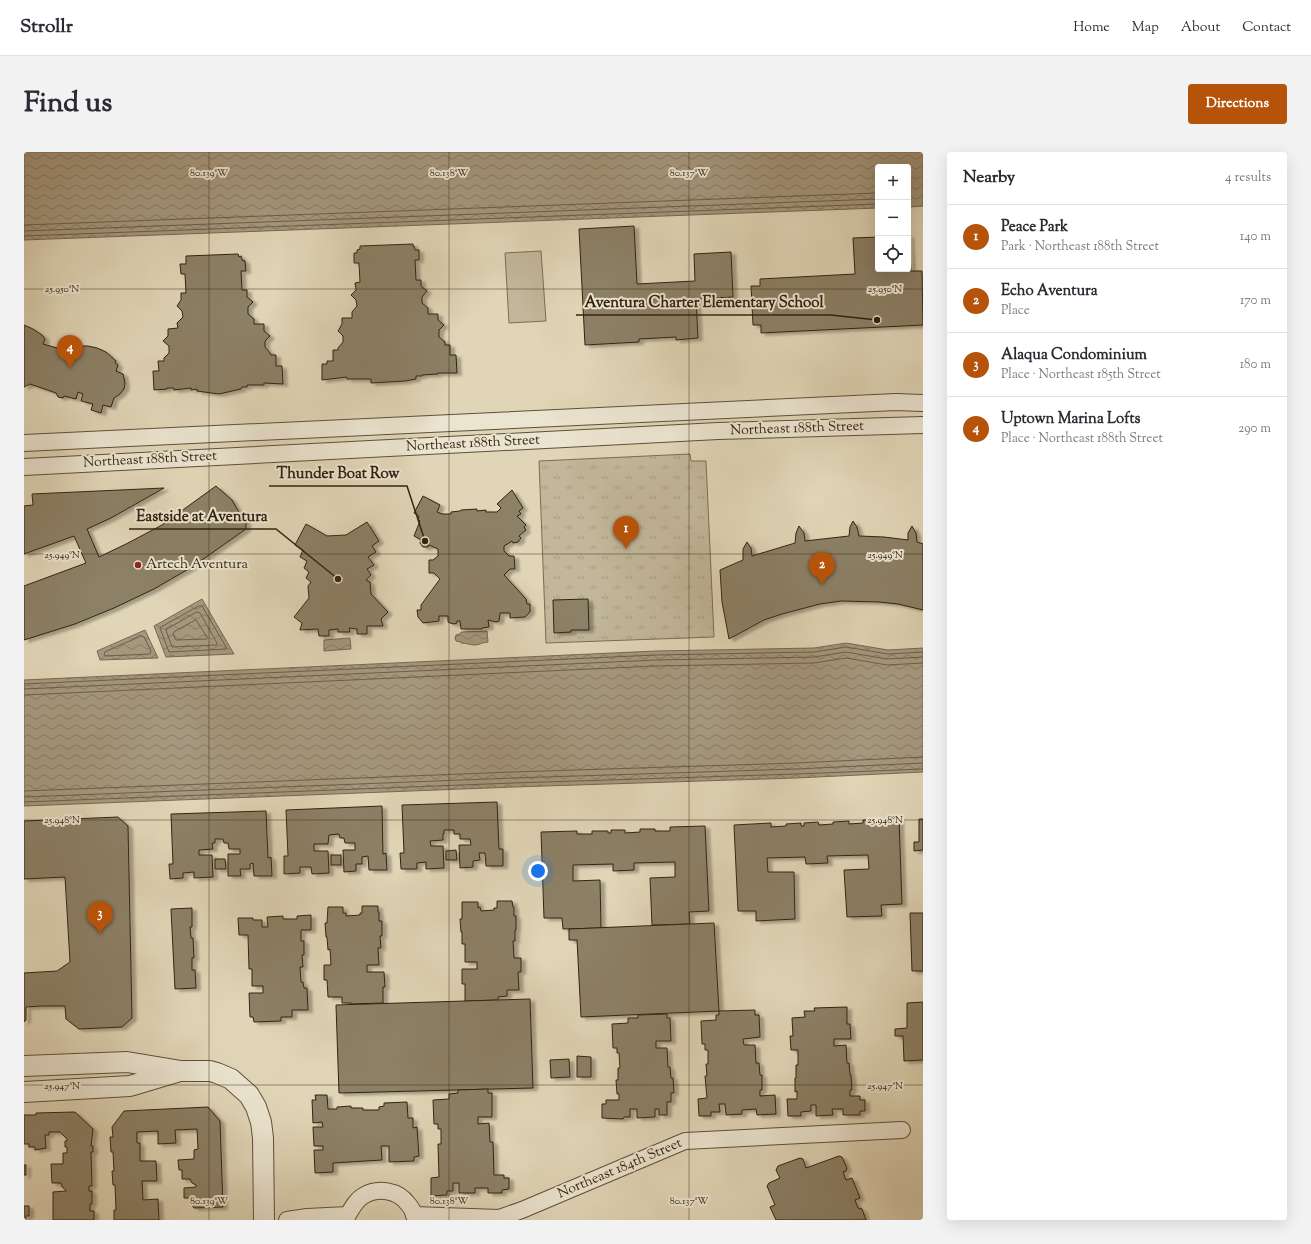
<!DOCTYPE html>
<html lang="en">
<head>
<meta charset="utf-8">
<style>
	body { margin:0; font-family:"Sorts Mill Goudy",serif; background:#f2f2f3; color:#2b2b33 }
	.controls { position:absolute; right:12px; top:12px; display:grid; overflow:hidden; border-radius:4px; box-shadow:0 4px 16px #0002 }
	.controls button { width:36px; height:36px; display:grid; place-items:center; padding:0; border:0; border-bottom:1px solid #e1e1e2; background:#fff; color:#2b2b33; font:20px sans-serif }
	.you { position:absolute; left:514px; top:719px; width:14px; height:14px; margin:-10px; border:3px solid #fff; border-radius:50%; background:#1a73e8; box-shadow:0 0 0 6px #1a73e833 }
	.badge { display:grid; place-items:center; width:26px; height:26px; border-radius:50%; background:#b45309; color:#fff; font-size:13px; font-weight:700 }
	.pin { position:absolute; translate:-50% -33px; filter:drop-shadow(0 1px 2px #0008) }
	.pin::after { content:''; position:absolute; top:21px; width:14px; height:12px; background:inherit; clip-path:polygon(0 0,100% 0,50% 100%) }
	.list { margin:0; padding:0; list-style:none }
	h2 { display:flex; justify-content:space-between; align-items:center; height:52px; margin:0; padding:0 16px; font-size:17px }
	h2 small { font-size:13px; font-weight:400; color:#7c7c81 }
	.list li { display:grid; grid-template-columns:26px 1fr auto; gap:12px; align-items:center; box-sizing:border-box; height:64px; padding:0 16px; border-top:1px solid #e1e1e2 }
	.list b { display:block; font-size:15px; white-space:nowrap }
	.list p { margin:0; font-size:13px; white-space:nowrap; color:#7c7c81 }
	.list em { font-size:13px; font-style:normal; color:#7c7c81 }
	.icon { flex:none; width:22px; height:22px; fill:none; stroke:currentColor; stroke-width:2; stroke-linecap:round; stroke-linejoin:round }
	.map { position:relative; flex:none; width:899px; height:1068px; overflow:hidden; border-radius:4px }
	header { display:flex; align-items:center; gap:24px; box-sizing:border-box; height:56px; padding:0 20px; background:#fff; border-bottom:1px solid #e1e1e2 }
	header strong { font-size:19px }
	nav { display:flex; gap:22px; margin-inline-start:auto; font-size:14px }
	.intro { display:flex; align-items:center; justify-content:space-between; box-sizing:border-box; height:96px; padding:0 24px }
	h1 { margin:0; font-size:28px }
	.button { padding:10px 18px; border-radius:4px; background:#b45309; color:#fff; font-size:14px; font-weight:700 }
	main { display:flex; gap:24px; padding:0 24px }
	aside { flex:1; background:#fff; border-radius:4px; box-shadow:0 4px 16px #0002 }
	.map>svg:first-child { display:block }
	.park { fill:url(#park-tufts); stroke:#7a6d55 }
	.garden { fill:#c2b79a; stroke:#7a6d55 }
	.water { fill:url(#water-waves); stroke:#776952 }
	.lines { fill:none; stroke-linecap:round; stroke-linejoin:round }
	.shore { stroke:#6c5e47; stroke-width:1 }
	.building { fill:#8c8066; stroke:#322310; filter:url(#shadow) }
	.minor-casing { stroke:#5e503a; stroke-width:18 }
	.tertiary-casing { stroke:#5e503a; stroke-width:22 }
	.minor { stroke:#ebe4d0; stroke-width:16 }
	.tertiary { stroke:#ebe4d0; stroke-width:20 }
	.ticks { fill:none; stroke:#322310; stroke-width:1; stroke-opacity:0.45 }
	.poi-dot { fill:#8f2418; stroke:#ebe4d0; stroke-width:1.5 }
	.labels { text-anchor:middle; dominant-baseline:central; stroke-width:4; stroke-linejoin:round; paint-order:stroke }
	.street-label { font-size:14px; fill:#322310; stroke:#ebe4d0 }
	.poi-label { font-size:14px; fill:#322310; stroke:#ebe4d0; text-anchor:start }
	.ticks-label { font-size:10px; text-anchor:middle; fill:#322310; stroke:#ebe4d0; stroke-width:4; stroke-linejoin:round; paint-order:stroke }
	.leader { fill:none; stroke:#322310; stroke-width:1.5 }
	.callout-dot { fill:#322310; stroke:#ebe4d0; stroke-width:1.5 }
	.callout-label { font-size:15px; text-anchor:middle; font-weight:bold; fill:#322310; stroke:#ebe4d0; stroke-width:4; stroke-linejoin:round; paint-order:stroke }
</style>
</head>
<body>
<header>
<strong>Strollr</strong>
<nav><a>Home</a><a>Map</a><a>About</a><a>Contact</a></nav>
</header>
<div class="intro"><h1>Find us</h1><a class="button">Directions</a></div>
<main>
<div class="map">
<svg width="899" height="1068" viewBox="0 0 899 1068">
	<defs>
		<pattern id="park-tufts" width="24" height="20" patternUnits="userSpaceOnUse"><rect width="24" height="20" fill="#c2b79a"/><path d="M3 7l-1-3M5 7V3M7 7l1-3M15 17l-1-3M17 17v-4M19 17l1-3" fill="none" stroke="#a79d84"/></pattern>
		<pattern id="water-waves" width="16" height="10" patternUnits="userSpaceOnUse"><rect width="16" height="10" fill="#a5987e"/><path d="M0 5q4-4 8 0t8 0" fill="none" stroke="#877c66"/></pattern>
		<filter id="shadow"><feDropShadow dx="4.5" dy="2.5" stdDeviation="1" flood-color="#0004"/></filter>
	</defs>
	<rect width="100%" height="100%" fill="#e0d5b6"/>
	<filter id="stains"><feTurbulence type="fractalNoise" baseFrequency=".005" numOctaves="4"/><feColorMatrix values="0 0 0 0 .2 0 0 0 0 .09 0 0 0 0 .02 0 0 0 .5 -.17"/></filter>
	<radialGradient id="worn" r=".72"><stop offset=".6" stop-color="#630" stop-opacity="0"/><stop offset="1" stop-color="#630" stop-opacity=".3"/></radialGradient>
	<!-- park -->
	<path class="park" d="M666,302l1,7h15l8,176 -168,6 -7,-182z"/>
	<!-- garden -->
	<path class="garden" d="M517,99l5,70 -37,2 -4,-70z"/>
	<!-- water -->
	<g class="water">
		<path d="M0,0h899v54l-15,1v-40h-30v41l-854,32z"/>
		<path d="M178,447l32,55 -68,3 -12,-31z"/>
		<path d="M121,478l13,28 -58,2 -3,-9z"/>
		<path d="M463,479l1,11c-5,0 -9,3 -13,3 -5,0 -9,-2 -14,-2v-1l-5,-1 -1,-3 1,-3 4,-1 1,-2z"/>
		<path d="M326,486l1,11 -27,2v-11z"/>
		<path d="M822,491l42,7 35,-2v124l-127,6 -282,9 -490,19v-126l632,-29 158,-3z"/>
	</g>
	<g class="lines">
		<!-- shore -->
		<g class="shore">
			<path d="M0,73l854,-32"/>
			<path d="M0,79l854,-32"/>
			<path d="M0,84l854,-32"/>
			<path d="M175,454h3l24,41v2l-57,3 -9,-24z"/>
			<path d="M173,460l3,1 17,30v2l-45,2 -6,-17z"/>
			<path d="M172,468l11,17v2l-31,1 -3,-6 1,-2z"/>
			<path d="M118,484l2,1 7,14 -1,3 -44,2 -2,-1 1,-3z"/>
			<path d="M0,532l632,-29 158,-3 32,-5 42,7 35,-2"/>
			<path d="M0,537l632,-29 158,-3 32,-5 41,7 36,-2"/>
			<path d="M0,543l632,-29 158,-3 32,-5 41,7 36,-2"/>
			<path d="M0,639l489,-19 283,-9 127,-6"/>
			<path d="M0,645l489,-19 283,-9 127,-6"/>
			<path d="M0,650l489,-19 283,-9 127,-5"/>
		</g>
	</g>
	<!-- building -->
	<g class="building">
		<path d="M610,74l3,58 58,-3 -1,-27 37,-2 2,45 -37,2 2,39 -22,2v-3l-37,2v3l-54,3 -6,-116z"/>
		<path d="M884,83h1l2,36h11l1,54 -162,8v-8h-8l-2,-39h9v-7l95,-5 -2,-36 25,-1v32h30z"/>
		<path d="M389,92v2h1l1,4h4v10h-4l1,20h5v6l6,5 -5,6v6l6,5v6h10v6l6,5 -5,5v7l6,5v3h5v10h6l1,18h-19v1l-16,1v1h-6v3l-11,2 -34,2v-4h-24v-2l-25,3v-16h5v-3h6v-11h5v-2l5,-6v-6l-5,-5 4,-7v-6h10v-6l5,-6 -1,-6 -5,-5 5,-5 -1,-7 5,-1 -1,-19h-5v-10h3v-3l3,-1v-3z"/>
		<path d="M214,102l1,3 2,-1 1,4 3,1 1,10h-5l1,19h5v7l6,5 -5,5v7l6,5v5h10v7l6,5 -5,5v6l5,6 1,2h5v11h6l1,18 -19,-1v2h-17v2h-5l-1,2 -22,5 -22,-3v-2l-6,1v-2l-17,2v-2h-7v1l-13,1 -1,-19h6l-1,-10h6v-3l5,-5v-7l-6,-5 5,-5v-7l10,-1 -1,-5 6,-6 -1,-6 -5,-5 4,-6v-7h5l-1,-19h-4l-1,-10h6v-8z"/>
		<path d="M0,173l9,4 9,6 3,4 -2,5 28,8 2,-5 5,-1h10l9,2 9,4 10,9 -1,2 3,2 -2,6 7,3 2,9 -1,6 -4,5 -6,4 -3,9 -8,-2 -2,8 -10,-3 2,-6 -12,-3 2,-7 -5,-2 -2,7 -12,-3 -1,2 -5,-1 -2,-4 -26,-9 -6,3z"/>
		<path d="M192,334l16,14 8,14 3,-2 3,10v7l-54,38 -38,22 -40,19 -39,16 -51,16v-54l62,-23 -12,-27 -50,18v-48l9,-1 -1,-11 132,-6 -53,30 -24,11 12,28 29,-14 34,-18z"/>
		<path d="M488,338l11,18 -4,3 2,3 -4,2 9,9 -2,2 2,3 -7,6 2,2 -3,4 -5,1 -1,-2 -8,5v5l5,5h5l1,13h-5l-6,6 22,24 1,5h3v8l-5,5 -15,1v-5h-10l-1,8 -3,1 -8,-2 1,7 -7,1v1h-21l-1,-8h-3v2l-3,1 -4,-1 -2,-1v-6h-9v5l-16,2 -5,-6 -1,-7h4v-5l19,-26 -6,-6h-5v-13h4l5,-4v-7l-9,-4 -1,2h-5l-3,-4 1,-3 -7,-4 6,-15 -2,-2 1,-3 -5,-3 9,-17 17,9 -3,7 5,2h9v-2l9,-1 1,-1 16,-1v2l9,-1v2h11l4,-4 -4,-4z"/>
		<path d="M829,369l4,6 2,9 25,1 24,3v-7l4,-7 4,7 1,9 6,2v66l-25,-6 -19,-2 -38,-1 -21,3 -38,10 -18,6 -35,19 -7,-37 -2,-32 23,-10v-11l4,-7 4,6 1,8 43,-13 1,-10 3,-7 5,7 1,8 44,-5 1,-9z"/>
		<path d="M343,370l12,19 -7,5 4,6 -8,5 6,8 -7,4 4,6 -5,5 4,2 1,12 17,18 -7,7 2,7h-16v8h-10v-5l-8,-1 1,4h-12v-3l-9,1v6h-10l-1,-7 -18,1 2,-7 -8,-6 15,-19 -1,-12 3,-4 -5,-4 3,-6 -5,-4 3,-7 -7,-4 3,-7 -8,-5 11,-21 21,12 19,-1z"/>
		<path d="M564,447l1,31h-18v2l-17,1 -1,-33z"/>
		<path d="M473,650l2,47h4v17h-17l-1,-13h-6l1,7 -7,1v6l-13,1 -1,-23h12l-1,-6h-10v-5h-6v-4h-10v4h-1v6l-13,1 1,5h12l1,22 -18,1v-7l-9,1v6h-16l-1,-16h4l-2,-48z"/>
		<path d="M358,654l1,48 3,-1 1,17h-18l-1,-14 -6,1v7h-6v7l-12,1 -1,-22h12v-7h-10l-1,-5h-4l-1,-4 -10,1 -1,9h-14v7h14l1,22 -17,1 -1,-7h-11v6l-16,1v-18h4l-2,-46z"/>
		<path d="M242,659l2,47 3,-1 1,19h-18l-1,-13 -3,1v5h-10l1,7h-13v-22h12v-5h-11l-1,-6h-4l-1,-4h-8v4h-3l1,6 -14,1v5h13l1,22 -19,1v-6l-11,1v5l-13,1 -1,-15h4l-2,-50z"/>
		<path d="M94,665l10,9 4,192 -10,9 -43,2 -13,-10 -1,-13h-24l-15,1v13l-2,2v-49l33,-2 13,-9 -5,-85 -41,2v-58z"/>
		<path d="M875,667l3,85 -21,1 1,11 -35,1 -3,-47 25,-1 -1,-14 -41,1 1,7 -22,1 -1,-7 -38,1 1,14h26l1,47 -39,2v-10h-18l-4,-86 37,-2v4l15,-1v-2l15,-1v3h3v-3l14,-1 1,3 14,-1v-2l16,-1v3l14,-1v-3z"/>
		<path d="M895,667h4v31l-9,1v-9h5z"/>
		<path d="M681,674l4,85 -20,1 1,12 -38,1 -2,-47 25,-1v-15l-41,1v7l-21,1v-7l-40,1v16l27,-1 1,48 -38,1 -1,-11h-18l-3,-86 36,-1v3h15v-3h16v2h3v-3h14v3l15,-1v-3h15v2h15v-4z"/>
		<path d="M432,698l1,10h-11v-9z"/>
		<rect x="307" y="703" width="10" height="10"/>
		<path d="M191,707h10l1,10h-11z"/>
		<path d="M473,749h15l1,6h1v9h2v14h-1v11h-2l1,17h7v14h-3l1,18h-12v6l-9,1v3l-33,1v-17h-3v-15h15v-7h-12v-18h-3v-12h-1l-1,-13h2v-17h16v6l2,-1 1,4 13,-1v-2h3z"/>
		<path d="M338,754h16v6h1v9h3v15h-2l1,12h-3l1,17h-12v7h17l1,15h-2v16l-32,1v-1h-9v-6h-14l-1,-17h-3v-15h7l-1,-16 -2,1 -1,-13h-1l-1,-14h2l1,-16h15v6h3v3l14,-1v-2h2z"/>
		<path d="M168,756v19h-2l1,11h2l1,20h-2v12h3l1,18 -21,1 -4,-80z"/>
		<path d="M886,761h13v58h-11z"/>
		<path d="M287,763v15h-10v11h3v14h-2l1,12h-3l1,15h2l1,6h3l1,22h-16v7h-11v4l-27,1 -1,-5h-3l-1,-24h14v-7h-11v-17h-3l-1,-34h-9l-1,-17h15v2h9v7h6l-1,-10 16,-1v3h14v-3z"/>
		<path d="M690,771l5,88 -138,6 -4,-77h-8v-11z"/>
		<path d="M506,847l3,89 -194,5 -3,-88z"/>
		<path d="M899,850v58l-19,1 -1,-25h-8v-7l12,-1v-25z"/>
		<path d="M823,855v17h3l1,15h-17v7l12,-1 1,18h2l1,12h1l1,15h-2v6h10v4h5v11h-5v4h-17v-6h-11l1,6 -17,1v-11h-5v6l-10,1v4h-13l-1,-17h10v-8l-2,1v-14h1v-13h2v-15h-7l-1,-14h3l-1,-18 13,-1 -1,-6h11l-1,-3z"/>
		<path d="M731,858v5h4l1,22 -17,2 1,6h11l1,18h3l1,12h2v15h-2v6l15,-1 1,19 -19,1 -1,-6 -14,1v4l-16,1 -1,-11h-6l1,8h-9v4h-12l-1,-17 9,-1 -2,-22h2l-1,-12h2v-14h-3v-6h-3l-1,-23 15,-1v-5h3v-4z"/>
		<path d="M643,862v4h3l1,23h-15v7h11l1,19h2l1,11h2l1,15h-3v9h-4v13h-8v-6h-4v8l-18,1v-9h-7v8h-6l-1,2 -21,-1v-14h4v-4h13v-6h-2l-1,-14h2v-12h2l-1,-15h-2v-5h-4l-1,-24 16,-1v-5h10v-3z"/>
		<path d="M553,904l14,1v20h-14z"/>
		<path d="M545,907l1,18 -19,1 -1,-18z"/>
		<path d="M464,937v4h4v24h-14v7l11,-1 1,19h3l1,33h10v3h5v11l-7,1v3h-14v-5h-13v5h-16v-10h-6v8h-6v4l-16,1v-18l8,-1 -1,-33h3v-15h-3v-5h-4l-1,-24 16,-1v-5l9,-1v-3z"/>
		<path d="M291,943h12l1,14h9v-2l14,-1v2h12v2h16v-3l5,-1v-3l23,-1 1,16h5v10l4,-1 2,29 -5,1v4l-25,1v-16h-8l1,14 -49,3v9l-18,1 -1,-23h9v-4h-9l-1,-19h10l-1,-5 -9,1 -1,-23h4z"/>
		<path d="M184,955l12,14 3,86 -29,1 -3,-4 3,-6h-10v-10l12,-1v-2l-4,-2 -2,-4h-8v-9h-3l-1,-10 16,-1v-9l4,-1 -1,-20 -22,1 1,13 -18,1v-13l-21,1v11h3v18h16l1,20h-15l1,19 15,-1 1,21h-45v-10h2l-1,-25h-2l-1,-14h2l-1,-19h-2l-1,-15h3l-1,-10 12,-16z"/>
		<path d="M51,960l18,17 -2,17h2v6h-2l1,34h-3v5h3v13h-2v7h4v9h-41v-28l13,-1v-1l-4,-3 -1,-4h-9l-1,-19h12v-11h4v-6h-2v-6h2v-2l-7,-7h-11v3h-4l1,13 -11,2v-3h-6v-3h-5v-29h12v-2z"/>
		<path d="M815,1004l3,1 5,11 -1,3 -3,1 3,8 6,-2 8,20 -5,2 3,8 4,1 4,11h-90l-6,-13 5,-2 -8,-19 2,-3 11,-5 -4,-8 2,-4 22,-8 3,1 3,9z"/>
		<rect x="0" y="1013" width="2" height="10"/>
		<path d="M0,1054h5v10h-3v4h-2z"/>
	</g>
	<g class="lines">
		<!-- minor casing -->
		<g class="minor-casing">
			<g id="minor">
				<path d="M0,291l872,-41 27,1"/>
				<path d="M0,315l694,-36 205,-6"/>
				<path d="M390,1063l85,3 23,-8 163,-69 217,-11"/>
				<path d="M263,1068l20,-3 41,-2c4,-7 8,-15 15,-19 15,-9 35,-6 45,8 3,3 5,7 6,11"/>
			</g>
		</g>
		<!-- tertiary casing -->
		<g class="tertiary-casing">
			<g id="tertiary">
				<path d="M0,914l103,-4 54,9h29l7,2 14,6 18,16 7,12 5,15 2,16 1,82"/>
				<path d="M0,940l106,-6 47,-14"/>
			</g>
		</g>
		<!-- minor -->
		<use href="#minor" class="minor"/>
		<!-- tertiary -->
		<use href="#tertiary" class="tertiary"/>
	</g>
	<!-- ticks -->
	<path class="ticks" d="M185,0v1068M425,0v1068M665,0v1068M0,137h899M0,402h899M0,668h899M0,933h899"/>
	<!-- markers -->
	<circle class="poi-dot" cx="114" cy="413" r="4"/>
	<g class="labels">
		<!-- street labels -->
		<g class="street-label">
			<text transform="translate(773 277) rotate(-2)">Northeast 188th Street</text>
			<text transform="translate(449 292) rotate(-3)">Northeast 188th Street</text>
			<text transform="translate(126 308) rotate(-3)">Northeast 188th Street</text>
			<text transform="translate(596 1017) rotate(-23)">Northeast 184th Street</text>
		</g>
		<!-- poi labels -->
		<g class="poi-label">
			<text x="122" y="413">Artech Aventura</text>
		</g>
	</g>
	<g class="ticks-label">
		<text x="185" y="24">80.139°W</text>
		<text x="425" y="24">80.138°W</text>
		<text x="665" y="24">80.137°W</text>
		<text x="38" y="140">25.950°N</text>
		<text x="861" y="140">25.950°N</text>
		<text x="38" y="406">25.949°N</text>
		<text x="861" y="406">25.949°N</text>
		<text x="38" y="671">25.948°N</text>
		<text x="861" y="671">25.948°N</text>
		<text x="38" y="937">25.947°N</text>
		<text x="861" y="937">25.947°N</text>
		<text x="185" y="1052">80.139°W</text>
		<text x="425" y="1052">80.138°W</text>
		<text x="665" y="1052">80.137°W</text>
	</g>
	<!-- callouts -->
	<path class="leader" d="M853 168L807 163H552M401 389L383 334H245M314 427L252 377H105"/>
	<g class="callout-dot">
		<circle cx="853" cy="168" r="4"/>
		<circle cx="401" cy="389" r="4"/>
		<circle cx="314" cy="427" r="4"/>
	</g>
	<g class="callout-label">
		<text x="680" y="155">Aventura Charter Elementary School</text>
		<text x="314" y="326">Thunder Boat Row</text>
		<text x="178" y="369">Eastside at Aventura</text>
	</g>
	<rect width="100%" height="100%" filter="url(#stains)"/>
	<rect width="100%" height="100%" fill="url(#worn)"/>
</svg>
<div class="controls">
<button>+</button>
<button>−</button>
<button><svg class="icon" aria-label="locate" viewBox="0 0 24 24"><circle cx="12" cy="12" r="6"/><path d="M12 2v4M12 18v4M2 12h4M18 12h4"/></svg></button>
</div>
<div class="you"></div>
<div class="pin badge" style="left:602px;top:397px">1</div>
<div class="pin badge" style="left:798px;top:433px">2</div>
<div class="pin badge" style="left:76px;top:782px">3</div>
<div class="pin badge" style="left:46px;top:216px">4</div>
</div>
<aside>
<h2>Nearby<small>4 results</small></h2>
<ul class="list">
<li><span class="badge">1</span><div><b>Peace Park</b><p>Park · Northeast 188th Street</p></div><em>140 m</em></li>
<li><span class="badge">2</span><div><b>Echo Aventura</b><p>Place</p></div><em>170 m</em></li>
<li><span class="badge">3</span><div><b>Alaqua Condominium</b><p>Place · Northeast 185th Street</p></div><em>180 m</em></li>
<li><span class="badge">4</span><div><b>Uptown Marina Lofts</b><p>Place · Northeast 188th Street</p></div><em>290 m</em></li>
</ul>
</aside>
</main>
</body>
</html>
